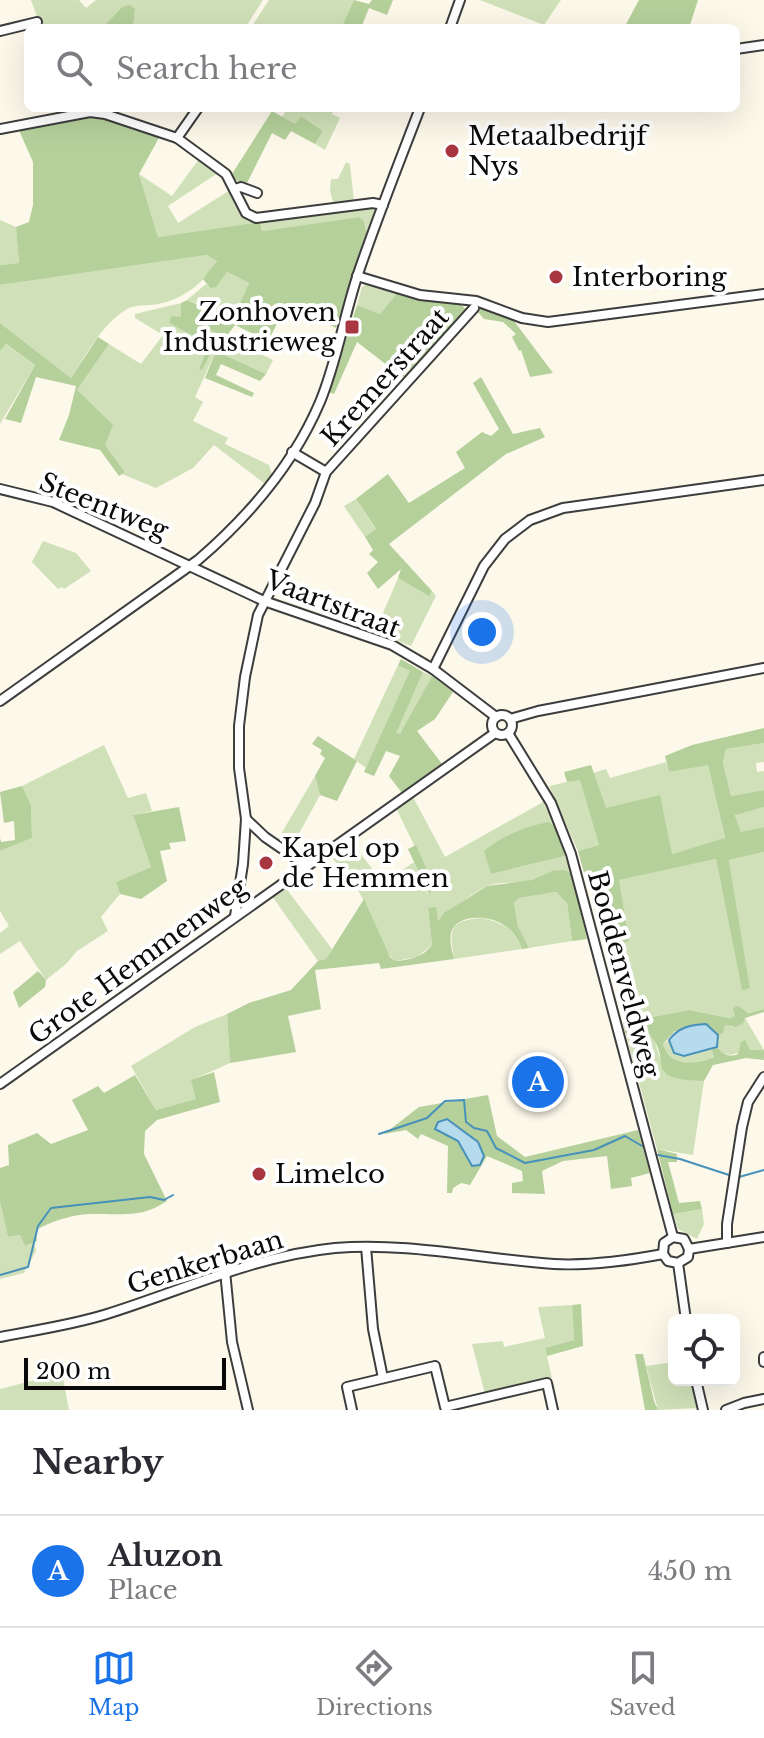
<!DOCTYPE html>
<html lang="en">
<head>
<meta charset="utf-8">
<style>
	body { margin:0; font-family:"Libre Baskerville",serif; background:#f7f7f7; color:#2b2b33 }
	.controls { position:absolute; right:24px; bottom:24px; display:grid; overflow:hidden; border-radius:12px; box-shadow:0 8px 32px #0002 }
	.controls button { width:72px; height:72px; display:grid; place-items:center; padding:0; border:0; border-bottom:2px solid #e1e1e2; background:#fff; color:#2b2b33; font:40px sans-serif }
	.scale { position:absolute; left:24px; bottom:20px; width:202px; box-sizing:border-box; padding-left:8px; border:4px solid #0a0a0a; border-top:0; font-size:22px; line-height:28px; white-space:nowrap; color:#0a0a0a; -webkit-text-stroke:6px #fff; paint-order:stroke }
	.you { position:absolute; left:482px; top:632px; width:28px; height:28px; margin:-20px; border:6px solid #fff; border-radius:50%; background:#1a73e8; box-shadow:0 0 0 12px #1a73e833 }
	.badge { display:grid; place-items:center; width:52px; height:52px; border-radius:50%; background:#1a73e8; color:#fff; font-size:26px; font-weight:700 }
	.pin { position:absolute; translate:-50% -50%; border:4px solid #fff; box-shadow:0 2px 8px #0006 }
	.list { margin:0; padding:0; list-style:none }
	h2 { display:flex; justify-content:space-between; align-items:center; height:104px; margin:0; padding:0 32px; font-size:34px }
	h2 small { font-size:26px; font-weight:400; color:#7c7c81 }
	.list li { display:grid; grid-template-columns:52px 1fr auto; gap:24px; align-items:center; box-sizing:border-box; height:112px; padding:0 32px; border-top:2px solid #e1e1e2 }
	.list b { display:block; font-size:30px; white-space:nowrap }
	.list p { margin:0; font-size:26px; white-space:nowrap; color:#7c7c81 }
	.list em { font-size:26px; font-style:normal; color:#7c7c81 }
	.icon { flex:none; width:44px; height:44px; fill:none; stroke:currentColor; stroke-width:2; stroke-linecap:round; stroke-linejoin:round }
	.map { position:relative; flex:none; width:764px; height:1410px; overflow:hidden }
	.search { position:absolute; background:#fff; box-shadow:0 8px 32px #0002; left:24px; right:24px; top:24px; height:88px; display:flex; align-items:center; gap:20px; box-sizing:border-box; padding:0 28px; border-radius:12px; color:#7c7c81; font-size:30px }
	.sheet { height:216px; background:#fff }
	nav { display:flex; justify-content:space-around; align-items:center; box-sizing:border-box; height:112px; border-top:2px solid #e1e1e2; background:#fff; font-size:22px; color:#7c7c81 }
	nav a { display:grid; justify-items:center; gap:4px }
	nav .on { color:#1a73e8 }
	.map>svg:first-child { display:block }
	.green { fill:#d0e1b9 }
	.forest { fill:#b5d09b }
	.water { fill:#b6dbed; stroke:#4791ba; stroke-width:2 }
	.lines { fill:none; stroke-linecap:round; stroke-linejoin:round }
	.stream { stroke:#4791ba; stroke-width:2 }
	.minor-casing { stroke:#3d3d3d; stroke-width:12 }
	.minor { stroke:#fff; stroke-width:8 }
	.poi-dot { fill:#a73641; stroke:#fff; stroke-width:3 }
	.labels { text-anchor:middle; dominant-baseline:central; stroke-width:8; stroke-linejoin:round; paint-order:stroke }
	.poi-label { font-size:26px; fill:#0a0a0a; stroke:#fff; text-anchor:start }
	.street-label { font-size:26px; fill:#0a0a0a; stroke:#fff }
</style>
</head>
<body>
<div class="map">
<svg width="764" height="1410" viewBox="0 0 764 1410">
	<rect width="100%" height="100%" fill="#fcf8ea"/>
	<!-- green -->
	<g class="green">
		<path d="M31,0h48l7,8 10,-8h167l-18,28h-60l-5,-3 -3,3h-44l2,-19 -13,-2 -20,21h-61z"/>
		<path d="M269,0h85l-13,28h-90z"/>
		<path d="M480,0h81l-17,25z"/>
		<path d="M288,108h46l-2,6 8,4 -15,32 -10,-6 8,-13 -22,-15 -6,9 -13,-8z"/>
		<path d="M199,159l19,14 -50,33 10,17 52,-33c8,17 11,27 30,32l113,-15 4,7 -10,22 -3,-15 -5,-4 -97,14 -2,-9 -102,15 -19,-63 33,22z"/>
		<path d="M346,162l4,2 4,38 -20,3 -4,-14 1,-12h7z"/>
		<path d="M0,220l16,7 3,36 -19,2z"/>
		<path d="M207,255l10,5c-11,22 -35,40 -59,44 -10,2 -22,0 -31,5 -26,16 -40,45 -56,69l-71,-55v-38z"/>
		<path d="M227,272l22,11 -15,33 -47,-16 19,-16 4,4z"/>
		<path d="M367,284l30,9 -17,21 -23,-9 5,-18z"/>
		<path d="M181,303v14l-12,6 27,15 9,16 -6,15 13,-20 -11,-6 7,-15 65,32 -7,14 -50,-23 -21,46 8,5 -10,19 35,17 -3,6 44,21 3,10 -7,9 -51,-39 -21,23 -37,20 -34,-14 3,-2 -20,-27 -28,-55 32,-46 32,20 22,-29 -28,-17v-4z"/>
		<path d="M5,344l30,21 -35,59v-73z"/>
		<path d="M356,499l20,31 -11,7 -21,-31z"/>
		<path d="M43,541l33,12 15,18 -27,18 -2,-2 -4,2 -26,-27z"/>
		<path d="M398,578l30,17 4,-4 4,5 -25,50 -36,-14z"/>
		<path d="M398,665l13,6 -45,97 -12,-9z"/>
		<path d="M423,672l9,4 -32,59 -5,-2z"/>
		<path d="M764,743v19l-8,1 1,9 7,-1v19l-33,6 -8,-33 3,-14z"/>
		<path d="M104,745l24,53 18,-5 6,18 -19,4 18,52 -35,15 4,12 -19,23 7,14 -31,20 -11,13 -20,16 -26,-39 -20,13v-21l9,-7 -9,-15v-60l32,-13 -1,-33 -9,-19z"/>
		<path d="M666,762l3,10 39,-8 17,75 -54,15 -66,-46 -12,-35 13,-4 4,9z"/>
		<path d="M315,776l5,19 -30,55 -13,-9z"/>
		<path d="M580,779l19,66 -21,6 -29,-65z"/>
		<path d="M413,797l32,60 98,-55 13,25 -7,-5 -58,52 74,-18 7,18c-17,-8 -27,4 -43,7 -13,2 -26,1 -39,4 -11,3 -44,28 -53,36l-9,-12 4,36 -15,12 -21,4c-18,-13 -21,-42 -32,-60 -8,-17 -23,-31 -34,-46l20,-15 33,43 31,-21 14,32 7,-6 -39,-80z"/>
		<path d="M764,807v20l-23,6 -6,-19z"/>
		<path d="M764,852v157l-17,4 -13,-5 1,8 -4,2 -42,-8 -51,11 -15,-79 6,-1 -11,-61 98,-21 26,132 8,-3 -21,-128z"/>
		<path d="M285,887l47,62 -6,10 -8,2 -46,-65z"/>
		<path d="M556,892l11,11 5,38 -43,7 -11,-22 -4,-23 5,-5z"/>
		<path d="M481,918c21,4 33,11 41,31l-68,10c-5,-30 -5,-38 27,-41z"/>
		<path d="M227,1014l3,49 -38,17 5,19 -41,11 -25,-44 64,-39z"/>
		<path d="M745,1018l19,32c-5,1 -10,-1 -15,0 -14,2 -20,11 -32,-3l1,-12 5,-3 2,-8 7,3z"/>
		<path d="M645,1031l10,10 9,32 23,7 17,1 -11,74 -36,-6 -31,-114z"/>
		<path d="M669,1040l5,13 10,3 28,-7 3,7c-20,10 -45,12 -52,-12z"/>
		<path d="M0,1202l8,35 12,-2 5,11 9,-4 2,9 -12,22 -24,6z"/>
		<path d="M702,1209l2,15 -7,15 -19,-10 -5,-15z"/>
		<path d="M572,1305l2,35 -29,8 7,30 -67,16 -13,-50 31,-3 1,6 41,-9 -7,-31z"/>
		<path d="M674,1362v18h17l5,28 -38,2 -12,-44z"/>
		<path d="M62,1373l7,37h-69v-21z"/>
	</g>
	<!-- forest -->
	<g class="forest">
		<path d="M354,0l15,4 3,-4h21l-6,15 -18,-7 -8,20h-20z"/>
		<path d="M639,0h59l-9,28h-65z"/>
		<path d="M130,5l5,4 -2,19h-31l20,-21z"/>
		<path d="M272,111l23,13 6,-8 22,15 -8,13 -24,-13 -6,9 -13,-7 -26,52 -16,-8z"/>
		<path d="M77,117h19l64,19 -21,38 19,63 102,-15 2,9 97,-14 5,4 3,15 -31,92 -48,-25 -20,38 -33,-16 -9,12 -18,-8 -7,14 12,6 -11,21 -3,-1 6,-15 -13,-7 4,-9 -27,-15 2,-7 10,1v-14l6,-3 28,12 2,-3 17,7 15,-33 -22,-11 -11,15 -6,1 -7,-9 14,-18 -10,-6 -207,30v-20l19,-2 -3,-36 13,-5 4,-17v-43l-15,-34z"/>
		<path d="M397,293l30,7 32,3 8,7 -62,69 -48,-37 -23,52 -5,-2 28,-87 23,9z"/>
		<path d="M481,308l30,9 42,56 -23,4 -9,-27 -2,1 -7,-14 4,-3 -13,-12 -19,-3 -7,-8z"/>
		<path d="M0,323l71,55 27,-41 11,7 -32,46 36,35 -8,20 20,27 -6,4 -19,-26 -41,-10 10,-25 7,-29 -40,-9 -15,46 -16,-4 30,-54 -29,-21 -6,7z"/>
		<path d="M216,351l50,23 -6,7 -39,-17 -5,11 38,18 -2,4 -47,-19z"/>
		<path d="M481,377l32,57 27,-6 5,9 -39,17 -117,90 43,47 -3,5 -31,-18 3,-9 -23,20 -11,-16 11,-11 -9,-8 4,-4 -8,-13 11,-8 -20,-30 32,-25 21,29 56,-35 -9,-16 26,-20 9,4 8,-7 -26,-46z"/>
		<path d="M401,659l22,13 -27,61 4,1 32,-58 21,16 -18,27 -18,12 25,33 -40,29 -13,-17 11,-20 -14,-5 -12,25 -10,-4 46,-101 -12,-6z"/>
		<path d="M764,728v15l-38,6 -3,14 8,33 33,-6v17l-29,8 6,17 23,-5v25l-35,8 21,128 -8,3 -26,-132 -97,21 10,61 -11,3 -14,-65 -18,1 -8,-29 21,-6 -19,-65 -13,2 -3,-10 27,-7 15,43 54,-13 12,59 53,-16 -17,-73 -39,7 -4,-16 27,-11z"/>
		<path d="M318,736l39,25 -20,40 -17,-6 -5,-19 10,-18 -5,-4 2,-4 -10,-6z"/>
		<path d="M22,786l9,19 1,33 -32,13v-13l1,4 14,-2 -1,-19 -10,2 -4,-31z"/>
		<path d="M179,807l7,34 -17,2 2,6 -11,2 7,30 -26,18 -21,-5 -4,-12 35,-15 -18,-52z"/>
		<path d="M549,822l7,5 9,29 -74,18 -7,-23c18,-15 42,-25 65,-29z"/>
		<path d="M416,845l19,43 -6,6 -21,-45z"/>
		<path d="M564,870l8,4 15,65 -15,2 -5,-38 -11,-11 -37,6 -5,5 4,23 11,22 -7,1c-4,-11 -10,-19 -20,-25 -14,-9 -46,-10 -51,9 -2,8 1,18 3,26l-73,10 -2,-6 -64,7 6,39 -33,7 8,36 -66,11 -3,-49 22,-11 42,-13 27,-29 8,-2 38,-60 26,58 6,4c14,-1 27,-4 36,-16l-4,-37 8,-1 2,14 6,-8 43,-27 45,-6 20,-9z"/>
		<path d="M38,971l8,9 -1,7 -26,21 -6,-16z"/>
		<path d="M738,1006l10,7 16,-4v3l-19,6 -2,5 -7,4 -11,-2 -2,8 -5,2 -5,-6 -38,2 -12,13c7,24 32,21 51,13l-2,-8 5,-2c6,7 12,11 21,7l3,-12 4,-2 5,10h14v10l-18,-2 -33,7 -9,16c-69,-2 -25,-22 -59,-50l-19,4 -3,-12 66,-13 41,8 5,-2 -2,-8z"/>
		<path d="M214,1072l6,30 -63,18 -12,11 -1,23 23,47c-27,18 -45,12 -75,13 -19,0 -40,7 -56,16l1,11 -12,5 -5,-11 -12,2 -8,-35v-34l9,-3 -1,-20 29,-12 14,11 37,-14 -16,-30 26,-14 6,7 31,-18 21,35 40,-11 -5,-19z"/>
		<path d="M488,1095l9,41 28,21 113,-27 12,43 -19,5 1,8 -21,3 -4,-33 -44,5 -21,10 3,23 -33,-1v-10l11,-2 -1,-10 -35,-15 -17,29 -9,-2 -8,5 -1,5h-5l1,-47 -27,-12 -3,5 -12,-9 -22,4 35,-27z"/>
		<path d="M657,1149l20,5v8h-9l11,41 21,-2 2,8 -29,5z"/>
		<path d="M581,1304l2,42 -36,10 -2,-8 29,-8 -2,-35z"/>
		<path d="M643,1354l11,47 4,9h-13l-10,-56z"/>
	</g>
	<!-- water -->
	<g class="water">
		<path d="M706,1024l12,11 -1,12 -33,9 -10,-3 -5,-13c10,-13 21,-15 37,-16z"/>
		<path d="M447,1119l31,23 6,14 -4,9 -8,1 -14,-25 -23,-12 3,-7z"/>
	</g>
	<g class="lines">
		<!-- stream -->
		<g class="stream">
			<path d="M379,1134l48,-16 18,-17 19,-1 2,22 8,6 13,3 9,17 29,15 69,-13 31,-14 17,10"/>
			<path d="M658,1155l22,4 49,16"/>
			<path d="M739,1177l25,-7"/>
			<path d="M0,1275l28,-8 10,-41 13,-18 99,-11 14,3 9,-5"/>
		</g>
		<!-- minor casing -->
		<g class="minor-casing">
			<g id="minor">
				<path d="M450,28l10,-28"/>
				<path d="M0,31l37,-9"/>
				<path d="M736,49l28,-4"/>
				<path d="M0,129l90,-17 15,2 72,24 49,36 20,39 10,5 117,-15 10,2"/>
				<path d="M177,138l21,-30"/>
				<path d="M234,189l7,-2 16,6"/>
				<path d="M357,276l63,19 56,6 46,17 26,4 216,-28"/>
				<path d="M292,452l34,20"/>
				<path d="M0,489l53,13 211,99 128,44 41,24 63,48"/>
				<path d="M433,669l51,-103 21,-27 25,-19 33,-12 201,-28"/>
				<path d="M0,701l198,-141c50,-43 96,-97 122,-158 17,-41 24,-86 38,-128 19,-56 41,-111 62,-166"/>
				<circle cx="502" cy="725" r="10"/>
				<path d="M510,719l28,-8 226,-43"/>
				<path d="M508,733l43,70 20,51 102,383"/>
				<path d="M246,819l19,18 42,29"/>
				<path d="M235,916l8,-52 3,-45 -7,-51v-42l6,-49 13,-62 57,-112 11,-31 148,-164"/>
				<path d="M0,1084l495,-351"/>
				<path d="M727,1243v-19l15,-97 6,-25 16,-25"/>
				<path d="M366,1247l7,82 10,49"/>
				<path d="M689,1249l75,-12"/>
				<path d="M663,1254l1,-11 9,-6 11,2 5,10"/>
				<path d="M663,1254l5,7 10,2 10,-6 1,-8"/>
				<path d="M678,1263l8,57"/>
				<path d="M225,1271l7,71 16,68"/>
				<path d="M0,1337c36,-7 72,-12 107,-23 77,-24 147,-58 228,-66 74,-6 145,11 219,16 37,2 72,-3 109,-10"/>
				<path d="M764,1357v5"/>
				<path d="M696,1380l7,30"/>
				<path d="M352,1410l-5,-23 88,-21 10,41 102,-24 6,27"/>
				<path d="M726,1410l18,-7 20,-4"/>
			</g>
		</g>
		<!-- minor -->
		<use href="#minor" class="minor"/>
	</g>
	<!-- markers -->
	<g class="poi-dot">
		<circle cx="452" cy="151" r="8"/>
		<circle cx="556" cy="277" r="8"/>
		<rect x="344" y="319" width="16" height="16" rx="4"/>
		<circle cx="266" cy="863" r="8"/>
		<circle cx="259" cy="1174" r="8"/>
	</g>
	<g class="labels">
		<!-- poi labels -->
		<g class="poi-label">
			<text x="468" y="136">Metaalbedrijf<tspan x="468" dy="30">Nys</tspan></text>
			<text x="572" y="277">Interboring</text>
			<text x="336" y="312" text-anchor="end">Zonhoven<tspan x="336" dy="30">Industrieweg</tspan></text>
			<text x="282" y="848">Kapel op<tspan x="282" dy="30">de Hemmen</tspan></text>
			<text x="275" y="1174">Limelco</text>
		</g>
		<!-- street labels -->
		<g class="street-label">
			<text transform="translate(385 377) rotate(-48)">Kremerstraat</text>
			<text transform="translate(104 506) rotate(22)">Steentweg</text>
			<text transform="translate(333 604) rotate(21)">Vaartstraat</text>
			<text transform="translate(138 961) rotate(-36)">Grote Hemmenweg</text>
			<text transform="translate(624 974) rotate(75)">Boddenveldweg</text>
			<text transform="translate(205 1262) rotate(-17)">Genkerbaan</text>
		</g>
	</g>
</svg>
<div class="controls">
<button><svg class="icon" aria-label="locate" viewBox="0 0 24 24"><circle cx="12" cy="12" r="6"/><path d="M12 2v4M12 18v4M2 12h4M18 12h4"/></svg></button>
</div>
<div class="scale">200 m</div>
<div class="you"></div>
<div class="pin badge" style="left:538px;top:1082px">A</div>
<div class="search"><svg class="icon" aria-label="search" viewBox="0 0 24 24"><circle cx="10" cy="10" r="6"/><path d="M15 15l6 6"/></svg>Search here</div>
</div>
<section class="sheet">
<h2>Nearby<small></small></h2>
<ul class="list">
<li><span class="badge">A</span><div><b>Aluzon</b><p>Place</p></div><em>450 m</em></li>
</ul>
</section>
<nav>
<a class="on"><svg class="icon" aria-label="map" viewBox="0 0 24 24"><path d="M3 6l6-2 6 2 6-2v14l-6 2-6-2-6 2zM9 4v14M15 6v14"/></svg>Map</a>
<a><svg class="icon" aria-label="directions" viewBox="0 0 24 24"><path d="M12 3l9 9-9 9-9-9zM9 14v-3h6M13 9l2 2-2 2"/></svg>Directions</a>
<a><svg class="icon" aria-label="saved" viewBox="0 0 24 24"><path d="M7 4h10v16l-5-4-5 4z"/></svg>Saved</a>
</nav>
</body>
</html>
